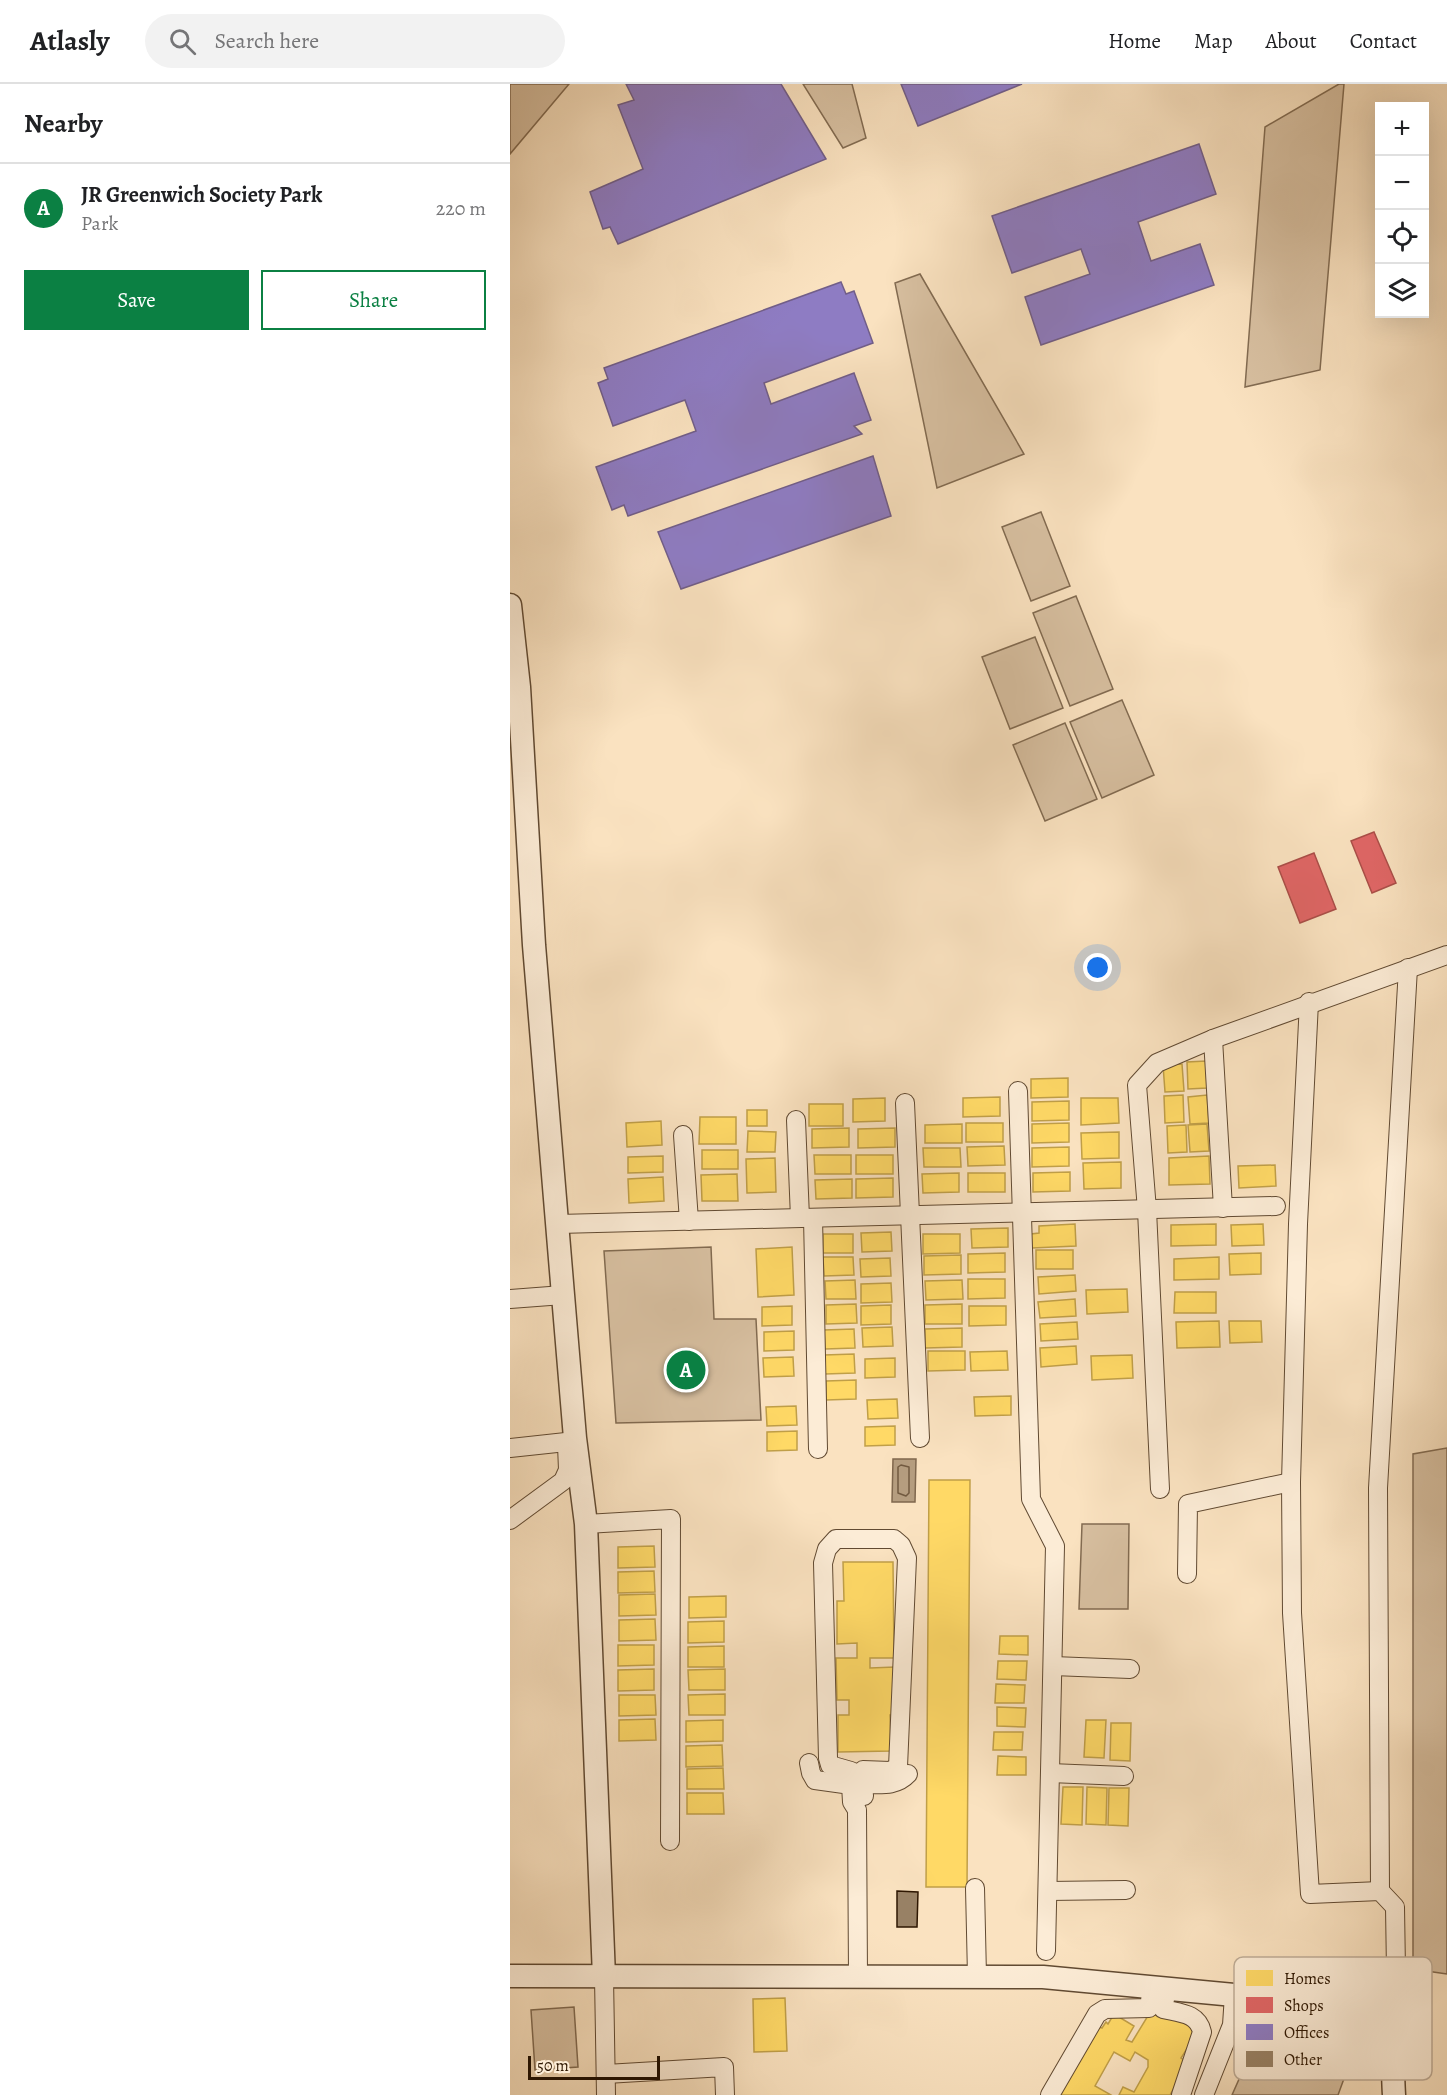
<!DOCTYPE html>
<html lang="en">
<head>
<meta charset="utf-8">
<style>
	body { margin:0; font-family:Alegreya,serif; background:#f2f2f2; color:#202124 }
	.controls { position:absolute; right:18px; top:18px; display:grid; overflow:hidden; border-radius:0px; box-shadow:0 6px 24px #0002 }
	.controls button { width:54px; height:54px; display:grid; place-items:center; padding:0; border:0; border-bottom:2px solid #e0e0e0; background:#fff; color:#202124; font:30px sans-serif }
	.scale { position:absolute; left:18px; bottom:15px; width:132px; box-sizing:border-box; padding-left:6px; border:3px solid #2e1702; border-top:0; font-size:16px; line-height:21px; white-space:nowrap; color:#2e1702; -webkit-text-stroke:4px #fcecd6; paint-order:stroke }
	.you { position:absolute; left:588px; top:884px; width:21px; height:21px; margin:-15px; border:4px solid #fff; border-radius:50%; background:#1a73e8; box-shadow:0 0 0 9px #1a73e833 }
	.badge { display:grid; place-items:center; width:39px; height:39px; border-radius:50%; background:#0b8043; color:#fff; font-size:20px; font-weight:700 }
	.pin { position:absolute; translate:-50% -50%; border:3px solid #fff; box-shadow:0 2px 6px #0006 }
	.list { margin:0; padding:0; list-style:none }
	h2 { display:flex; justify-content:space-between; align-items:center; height:78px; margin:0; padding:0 24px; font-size:26px }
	h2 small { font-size:20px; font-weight:400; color:#757577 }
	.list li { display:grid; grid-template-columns:39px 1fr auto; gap:18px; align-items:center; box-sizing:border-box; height:90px; padding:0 24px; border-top:2px solid #e0e0e0 }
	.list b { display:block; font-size:22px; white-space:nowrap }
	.list p { margin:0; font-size:20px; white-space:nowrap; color:#757577 }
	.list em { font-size:20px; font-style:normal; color:#757577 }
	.actions { display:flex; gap:12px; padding:18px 24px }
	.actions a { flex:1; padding:14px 0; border:2px solid #0b8043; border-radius:0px; text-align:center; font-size:21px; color:#0b8043 }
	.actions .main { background:#0b8043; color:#fff }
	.icon { flex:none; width:33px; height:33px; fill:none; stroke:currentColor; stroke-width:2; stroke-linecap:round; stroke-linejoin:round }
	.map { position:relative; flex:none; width:937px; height:2011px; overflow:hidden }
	header { display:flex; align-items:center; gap:36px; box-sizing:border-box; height:84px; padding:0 30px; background:#fff; border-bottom:2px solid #e0e0e0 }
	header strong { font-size:28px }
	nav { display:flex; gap:33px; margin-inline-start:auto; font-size:21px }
	.search { width:420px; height:54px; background:#f2f2f2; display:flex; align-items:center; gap:15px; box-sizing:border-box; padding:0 21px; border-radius:33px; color:#757577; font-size:22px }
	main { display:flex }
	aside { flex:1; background:#fff }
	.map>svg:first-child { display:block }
	.green { fill:#d7bfa0; stroke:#826b51; stroke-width:1.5 }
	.water { fill:#b59d7f; stroke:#7f674d; stroke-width:1.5 }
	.homes { fill:#ffd966; stroke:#c09f48; stroke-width:1.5 }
	.shops { fill:#e06666; stroke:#ab4e48; stroke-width:1.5 }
	.offices { fill:#8e7cc3; stroke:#715e89; stroke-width:1.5 }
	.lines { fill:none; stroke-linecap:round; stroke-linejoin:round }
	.shore { stroke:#725a40; stroke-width:1.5 }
	.building { fill:#988165; stroke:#2e1702; stroke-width:1.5 }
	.minor-casing { stroke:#614a32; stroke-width:20 }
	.tertiary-casing { stroke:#614a32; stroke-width:25 }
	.minor { stroke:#fcecd6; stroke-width:18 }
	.tertiary { stroke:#fcecd6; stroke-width:22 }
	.key { fill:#fcecd6; stroke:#beac96; stroke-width:1.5 }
	.key-label { font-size:16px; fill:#2e1702 }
</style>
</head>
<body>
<header>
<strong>Atlasly</strong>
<div class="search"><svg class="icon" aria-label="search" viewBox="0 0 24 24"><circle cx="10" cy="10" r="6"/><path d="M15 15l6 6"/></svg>Search here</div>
<nav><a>Home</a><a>Map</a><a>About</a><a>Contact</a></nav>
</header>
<main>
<aside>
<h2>Nearby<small></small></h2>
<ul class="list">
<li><span class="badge">A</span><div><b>JR Greenwich Society Park</b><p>Park</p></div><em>220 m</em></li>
</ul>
<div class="actions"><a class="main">Save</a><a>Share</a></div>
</aside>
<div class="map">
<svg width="937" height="2011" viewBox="0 0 937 2011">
	<rect width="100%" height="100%" fill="#fae2c0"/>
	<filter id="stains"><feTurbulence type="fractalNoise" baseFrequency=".00333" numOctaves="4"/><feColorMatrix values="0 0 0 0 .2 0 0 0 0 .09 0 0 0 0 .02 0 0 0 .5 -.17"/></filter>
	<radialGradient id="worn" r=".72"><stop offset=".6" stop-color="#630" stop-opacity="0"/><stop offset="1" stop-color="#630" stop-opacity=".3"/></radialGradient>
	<!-- green -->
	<g class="green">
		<path d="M0,0h59l-59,70z"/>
		<path d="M293,0h49l14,54 -23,10z"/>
		<path d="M829,0h5l-24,286 -75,17 20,-260z"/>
		<path d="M410,190l104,180 -87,34 -42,-205z"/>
		<path d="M531,428l29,74 -39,15 -29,-74z"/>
		<path d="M566,512l37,93 -43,17 -37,-93z"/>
		<path d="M525,553l28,71 -53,21 -28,-72z"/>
		<path d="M612,616l32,75 -52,23 -32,-76z"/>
		<path d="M555,639l32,76 -52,22 -32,-76z"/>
		<path d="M201,1163l3,72h42l5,101 -145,3 -12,-172z"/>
		<path d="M937,1364v526l-34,-5v-515z"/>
		<path d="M572,1440h47l-1,85h-49z"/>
		<path d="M64,1923l4,60 -43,3 -4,-60z"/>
		<path d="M761,1923l93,17 -26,71h-106z"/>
	</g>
	<!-- water -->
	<path class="water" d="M383,1375h23l-1,43h-23z"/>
	<!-- homes -->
	<g class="homes">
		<path d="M696,977l1,27 -19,1 -1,-27z"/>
		<path d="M672,980l2,27 -19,1 -2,-27z"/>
		<path d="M558,994v19l-37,1v-19z"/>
		<path d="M673,1011l1,27 -19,1 -1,-27z"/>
		<path d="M697,1011l2,28 -19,1 -2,-27z"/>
		<path d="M490,1013v19l-37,1v-19z"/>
		<path d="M375,1014v23l-32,1v-23z"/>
		<path d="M571,1014h37l1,25 -38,2z"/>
		<path d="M559,1017v19l-37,1v-19z"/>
		<rect x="299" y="1020" width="34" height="22"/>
		<rect x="237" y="1026" width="20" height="16"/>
		<path d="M190,1033h36v27h-37z"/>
		<path d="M151,1037l1,24 -35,2 -1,-24z"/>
		<rect x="456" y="1039" width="37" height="19"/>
		<path d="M559,1039v19l-37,1v-19z"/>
		<path d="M452,1040v19h-37v-18z"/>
		<path d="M697,1040l2,27 -19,1 -2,-27z"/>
		<path d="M676,1041l1,27 -19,1 -1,-27z"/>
		<path d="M339,1044v19l-37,1v-19z"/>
		<path d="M385,1044v19l-37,1v-19z"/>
		<path d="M238,1047l28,1 -1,20h-28z"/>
		<path d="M609,1048v26l-37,1 -1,-26z"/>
		<path d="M494,1062l1,19 -37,1 -1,-19z"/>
		<path d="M559,1063v19l-37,1v-19z"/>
		<path d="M413,1064h37l1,19h-37z"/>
		<rect x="192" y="1066" width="36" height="19"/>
		<path d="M304,1071h37v19h-36z"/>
		<rect x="346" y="1071" width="37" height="19"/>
		<path d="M153,1072v16l-35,1v-16z"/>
		<path d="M699,1072l1,28 -41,1v-27z"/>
		<path d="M265,1074l1,34 -29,1 -1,-34z"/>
		<path d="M611,1078v26l-37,1 -1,-26z"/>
		<path d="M765,1081l1,21 -37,2 -1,-22z"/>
		<path d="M560,1088v19l-37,1v-19z"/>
		<path d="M449,1089v19l-36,1 -1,-19z"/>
		<rect x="458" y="1089" width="37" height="19"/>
		<path d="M227,1090l1,27h-36l-1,-26z"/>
		<path d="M153,1093l1,24 -35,2 -1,-24z"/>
		<path d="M383,1094v19l-37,1v-19z"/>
		<path d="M342,1095v19l-36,1 -1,-19z"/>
		<path d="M565,1140l1,22 -44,2 -1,-14 8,-1v-7z"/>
		<path d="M706,1140v21l-45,1v-21z"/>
		<path d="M753,1140l1,21 -32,1 -1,-21z"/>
		<path d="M498,1144v19l-36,1 -1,-19z"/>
		<path d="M381,1148l1,19 -30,1 -1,-19z"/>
		<rect x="313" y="1150" width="30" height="19"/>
		<path d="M413,1150h37v19l-37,1z"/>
		<path d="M282,1163l2,48 -36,2 -2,-48z"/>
		<rect x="526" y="1166" width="37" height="19"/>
		<path d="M495,1169v19l-37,1v-19z"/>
		<path d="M751,1169v21l-31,1 -1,-21z"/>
		<path d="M451,1171v19l-37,1v-19z"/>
		<path d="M313,1173h30l1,18 -30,1z"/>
		<path d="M709,1173v22l-45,1v-21z"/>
		<path d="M380,1174l1,18 -30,1 -1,-18z"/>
		<path d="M565,1191l1,16 -37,3 -1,-17z"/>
		<path d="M458,1195h37v19l-37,1z"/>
		<path d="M345,1196l1,19h-30l-1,-18z"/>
		<path d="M452,1196l1,19 -37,1 -1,-19z"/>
		<path d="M381,1199l1,19 -31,1v-19z"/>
		<path d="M617,1205l1,23 -41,2 -1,-24z"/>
		<path d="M665,1208h41v21h-42z"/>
		<path d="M565,1215l1,17 -36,2 -2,-16z"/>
		<path d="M346,1220l1,19 -31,1v-19z"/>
		<path d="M452,1220v20h-37v-19z"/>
		<path d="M381,1221v19l-30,1v-19z"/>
		<path d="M282,1222v19l-30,1v-19z"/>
		<path d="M459,1222h37v19l-37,1z"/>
		<path d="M709,1237l1,26 -43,1 -1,-26z"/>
		<path d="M719,1237h32l1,21 -32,1z"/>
		<path d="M567,1238l1,17 -37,2 -1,-17z"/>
		<path d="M382,1243l1,19 -30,1 -1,-19z"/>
		<path d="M452,1244v19l-37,1v-19z"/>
		<path d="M344,1245l1,19 -30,1 -1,-19z"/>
		<path d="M284,1247v19l-30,1v-19z"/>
		<path d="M566,1262l1,18 -36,3 -1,-19z"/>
		<path d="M418,1267h37v19l-37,1z"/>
		<path d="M497,1267l1,19 -37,1 -1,-19z"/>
		<path d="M344,1270l1,19 -30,1 -1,-19z"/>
		<path d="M622,1271l1,23 -41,2 -1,-24z"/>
		<path d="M283,1273l1,19 -30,1 -1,-19z"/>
		<path d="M385,1274v19l-30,1v-19z"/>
		<path d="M346,1296v19l-30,1v-19z"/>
		<path d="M501,1312v19l-36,1 -1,-19z"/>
		<path d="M387,1315l1,19 -30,1 -1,-19z"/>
		<path d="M286,1322l1,19 -30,1 -1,-19z"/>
		<path d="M385,1342v19l-30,1v-19z"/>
		<path d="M287,1347v19l-30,1v-19z"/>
		<path d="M419,1396h41l-3,407h-41z"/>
		<path d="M144,1462l1,21 -37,1v-21z"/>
		<path d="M333,1478h50l1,96h-24v10l25,-1 1,48h-6l1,36 -53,1v-37h11v-15h-12l-1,-42h21v-15l-20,1v-43h7z"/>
		<path d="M144,1487l1,21 -37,1v-21z"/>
		<path d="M145,1510l1,21 -37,1v-21z"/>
		<path d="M216,1512v21l-37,1v-21z"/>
		<path d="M145,1535l1,21 -37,1v-21z"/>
		<path d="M214,1537v21l-36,1v-21z"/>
		<path d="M490,1552h28v19l-29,-1z"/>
		<path d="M108,1561h36v20l-36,1z"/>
		<path d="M214,1562v21h-36v-20z"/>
		<path d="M488,1577h29l-1,19 -29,-1z"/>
		<path d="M144,1585v21l-36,1v-21z"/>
		<path d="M215,1585v21h-36l-1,-20z"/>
		<path d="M486,1600l29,1 -1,18h-29z"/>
		<path d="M215,1610v21h-36l-1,-20z"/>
		<path d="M109,1611h36l1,20 -37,1z"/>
		<path d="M487,1623l29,1 -1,19 -28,-1z"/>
		<path d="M145,1635l1,21 -37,1v-21z"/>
		<path d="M213,1636v21l-37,1v-21z"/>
		<path d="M576,1636h20l-2,38 -20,-1z"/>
		<path d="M601,1639h20l-1,38 -20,-1z"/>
		<path d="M484,1648h29l-1,18h-29z"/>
		<path d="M212,1661l1,21 -37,1v-21z"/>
		<path d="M488,1672l28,1v18h-29z"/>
		<path d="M213,1684l1,21h-37v-20z"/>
		<path d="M553,1703h20l-1,38 -21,-1z"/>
		<path d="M577,1703l20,1 -1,37 -20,-1z"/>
		<path d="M599,1704h20l-1,38 -20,-1z"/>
		<path d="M177,1709h36l1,21h-37z"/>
		<path d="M275,1914l2,53 -33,1 -1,-53z"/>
		<path d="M604,1930l20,12 -8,14 6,2 17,-28 30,3 17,12 -6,10 2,2 -11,17 6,4 -4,10 -13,23h-51l4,-8 11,5 14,-25v-7l-13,-8 -5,9 -16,-9 -19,34 16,9h-56l44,-68 3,1 4,-6 2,2z"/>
	</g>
	<!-- shops -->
	<g class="shops">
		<path d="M864,748l22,51 -24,10 -21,-52z"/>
		<path d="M804,769l22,56 -36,14 -22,-56z"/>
	</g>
	<!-- offices -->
	<g class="offices">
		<path d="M116,0h155l45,75 -208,85 -8,-17 -7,2 -13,-37 53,-23 -25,-64 16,-5z"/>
		<path d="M391,0h121l-104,42z"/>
		<path d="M689,60l17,50 -78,28 13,39 49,-17 14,41 -173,60 -16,-48 65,-23 -9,-25 -69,24 -20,-57z"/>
		<path d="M331,198l5,12 8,-3 19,52 -109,40 7,21 83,-31 17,47 -17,6 8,8 -234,82 -4,-11 -12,5 -16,-43 100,-36 -11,-31 -72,26 -15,-43 10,-4 -4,-11z"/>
		<path d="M363,372l18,60 -210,73 -23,-57z"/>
	</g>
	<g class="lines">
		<!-- shore -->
		<path class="shore" d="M391,1381l8,2v26l-3,3 -8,-3v-26z"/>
	</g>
	<!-- building -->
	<path class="building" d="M387,1807l21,1 -1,35h-20z"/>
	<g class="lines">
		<!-- minor casing -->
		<g class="minor-casing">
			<g id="minor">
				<path d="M799,918l-11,222 -7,258 1,131 18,281 70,-3 15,16 1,64 -4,22 -12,20"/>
				<path d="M703,955l10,169"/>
				<path d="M508,1007l13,408 24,47 -9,405"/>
				<path d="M395,1019l15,335"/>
				<path d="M286,1036l4,98"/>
				<path d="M173,1051l6,86"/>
				<path d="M303,1134l5,231"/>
				<path d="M48,1140l718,-18"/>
				<path d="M0,1215l53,-4"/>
				<path d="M0,1364l56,-6"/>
				<path d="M650,1405l-13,-279 -10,-125 20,-22 56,-24 234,-84"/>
				<path d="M0,1436l53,-39 5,-11 -1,-25"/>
				<path d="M76,1440l85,-5 -1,322"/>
				<path d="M677,1490l1,-70 103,-22"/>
				<path d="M543,1582l77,3"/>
				<path d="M299,1679l2,10 4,7 36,5 1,17 5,8 1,167"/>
				<path d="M540,1689l74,3"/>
				<path d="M341,1701v-14l-21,-6 -2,-7 -5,-195 4,-14 9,-10h58l7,6 6,13 -9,209 -8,4 -27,-1v14"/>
				<path d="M354,1712l-1,-12c17,0 33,3 45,-10"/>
				<path d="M465,1804l2,88"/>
				<path d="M538,1807l78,-1"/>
				<path d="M870,1807l-2,-403 30,-520"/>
				<path d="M94,1893l2,118"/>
				<path d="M657,1905l-4,20c17,4 35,4 39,23l-21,63"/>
				<path d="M96,1990l118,-7 1,28"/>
				<path d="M540,2011l47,-81 8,-5 44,-1 3,-21"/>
				<path d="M694,2011l28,-70 2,-30"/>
			</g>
		</g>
		<!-- tertiary casing -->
		<g class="tertiary-casing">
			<g id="tertiary">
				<path d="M0,521l9,82 15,258 29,350 12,143 11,86 18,453"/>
				<path d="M0,1892l533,1 191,18 117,2c48,19 40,53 43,98"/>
			</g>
		</g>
		<!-- minor -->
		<use href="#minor" class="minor"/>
		<!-- tertiary -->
		<use href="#tertiary" class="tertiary"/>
	</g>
	<!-- legend -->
	<rect x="724" y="1873" width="198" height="123" rx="9" class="key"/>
	<rect x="736" y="1886" width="27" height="16" fill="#ffd966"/>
	<rect x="736" y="1913" width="27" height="16" fill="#e06666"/>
	<rect x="736" y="1940" width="27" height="16" fill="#8e7cc3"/>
	<rect x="736" y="1967" width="27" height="16" fill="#988165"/>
	<g class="key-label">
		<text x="774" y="1900">Homes</text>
		<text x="774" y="1927">Shops</text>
		<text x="774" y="1954">Offices</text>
		<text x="774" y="1981">Other</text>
	</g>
	<rect width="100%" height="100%" filter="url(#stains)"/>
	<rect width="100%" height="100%" fill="url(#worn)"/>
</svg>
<div class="controls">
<button>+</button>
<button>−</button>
<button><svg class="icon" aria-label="locate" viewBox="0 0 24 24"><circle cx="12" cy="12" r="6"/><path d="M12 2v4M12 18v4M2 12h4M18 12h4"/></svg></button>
<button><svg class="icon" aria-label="layers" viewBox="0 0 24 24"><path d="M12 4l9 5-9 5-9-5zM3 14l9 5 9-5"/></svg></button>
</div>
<div class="scale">50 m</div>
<div class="you"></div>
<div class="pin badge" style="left:176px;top:1286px">A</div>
</div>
</main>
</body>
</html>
